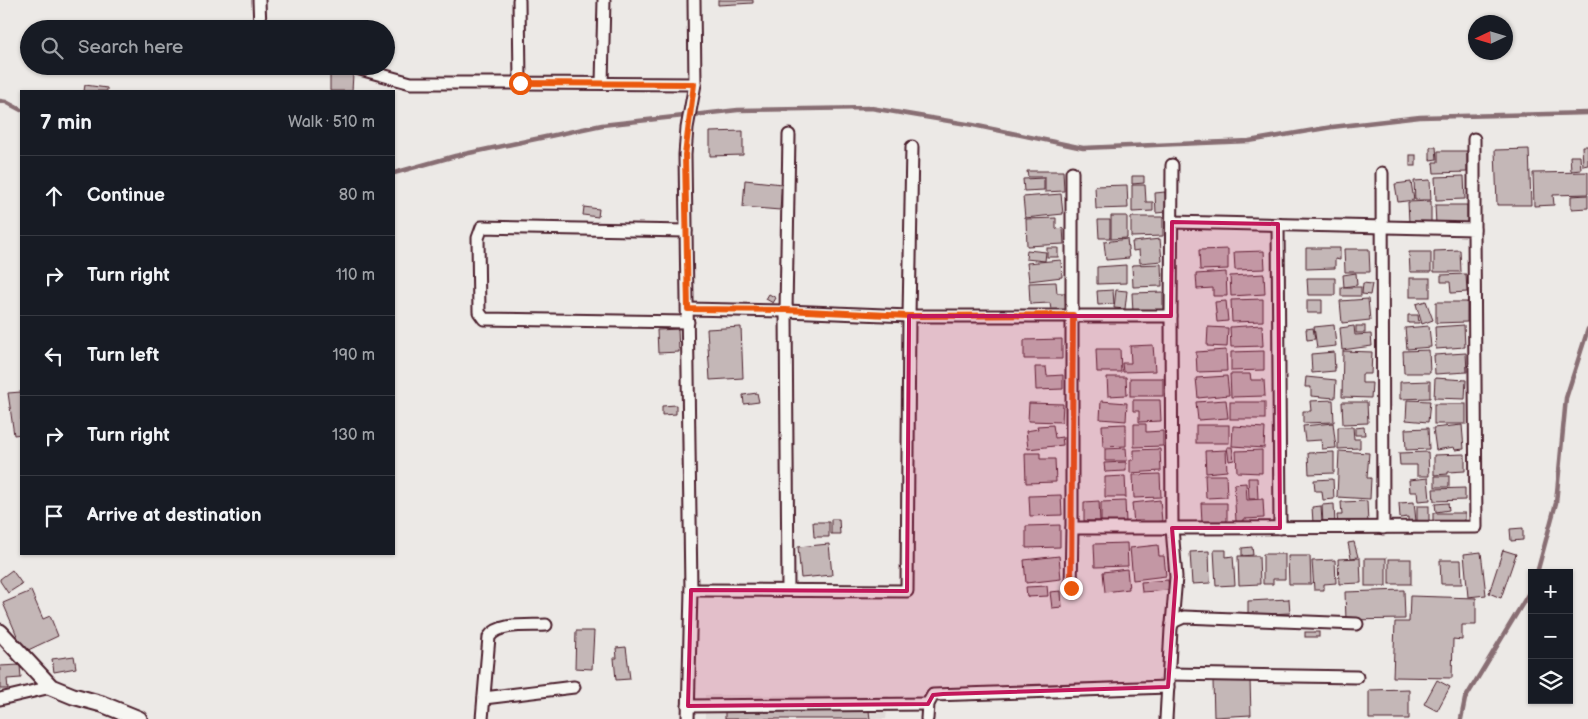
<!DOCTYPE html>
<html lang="en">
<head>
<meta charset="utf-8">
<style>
	body { margin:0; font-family:"Balsamiq Sans",sans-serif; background:#242831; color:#f1f3f6 }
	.controls { position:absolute; right:15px; bottom:15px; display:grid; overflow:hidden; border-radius:0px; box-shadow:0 1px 4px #0004 }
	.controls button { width:45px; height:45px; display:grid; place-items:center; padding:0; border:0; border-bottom:1px solid #363941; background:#171b24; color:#f1f3f6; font:25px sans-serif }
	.compass { position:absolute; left:1468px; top:15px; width:45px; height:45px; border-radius:50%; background:#171b24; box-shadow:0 1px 4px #0004; rotate:266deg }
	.stop { position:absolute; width:15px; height:15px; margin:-11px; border:4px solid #ea580c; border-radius:50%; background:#fff }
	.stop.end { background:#ea580c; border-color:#fff; box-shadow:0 1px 5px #0008 }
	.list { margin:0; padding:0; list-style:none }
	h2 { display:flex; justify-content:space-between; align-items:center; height:65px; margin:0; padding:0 20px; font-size:21px }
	h2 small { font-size:16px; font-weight:400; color:#9ea1a6 }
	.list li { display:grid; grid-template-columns:32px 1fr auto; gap:15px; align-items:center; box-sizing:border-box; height:80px; padding:0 20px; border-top:1px solid #363941 }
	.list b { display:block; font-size:19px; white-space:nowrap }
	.list em { font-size:16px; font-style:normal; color:#9ea1a6 }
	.icon { flex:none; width:28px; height:28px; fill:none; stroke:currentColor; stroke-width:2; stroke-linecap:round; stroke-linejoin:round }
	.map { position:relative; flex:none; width:1588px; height:719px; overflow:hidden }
	.search { position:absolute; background:#171b24; box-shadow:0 1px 4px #0004; left:20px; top:20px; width:375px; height:55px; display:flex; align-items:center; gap:12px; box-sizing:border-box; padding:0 18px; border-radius:28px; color:#9ea1a6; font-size:19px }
	.panel { position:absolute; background:#171b24; box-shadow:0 1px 4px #0004; left:20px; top:90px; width:375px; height:465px; border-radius:0px }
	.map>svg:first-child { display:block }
	.built { fill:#e0dad8 }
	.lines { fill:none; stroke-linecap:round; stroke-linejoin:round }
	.stream { stroke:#886e73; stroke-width:4.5 }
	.building { fill:#c4b7b7; stroke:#4a1f2b }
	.street-casing { stroke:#4a1f2b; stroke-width:15 }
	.secondary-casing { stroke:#4a1f2b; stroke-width:19 }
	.street { stroke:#f6f6f2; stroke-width:11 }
	.secondary { stroke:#f6f6f2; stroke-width:15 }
	.route { stroke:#ea580c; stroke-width:6 }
	.marked { fill:#c2185b; fill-opacity:0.2; stroke:#c2185b; stroke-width:4; stroke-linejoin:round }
</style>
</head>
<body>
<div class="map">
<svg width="1588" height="719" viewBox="0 0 1588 719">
	<rect width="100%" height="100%" fill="#ece9e6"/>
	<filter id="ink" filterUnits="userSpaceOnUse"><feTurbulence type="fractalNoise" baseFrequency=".02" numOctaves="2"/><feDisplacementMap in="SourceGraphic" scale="10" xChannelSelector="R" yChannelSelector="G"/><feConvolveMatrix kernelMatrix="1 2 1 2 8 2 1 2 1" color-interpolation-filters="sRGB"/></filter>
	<g filter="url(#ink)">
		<!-- built -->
		<path class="built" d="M705,695l184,1 -3,23h-181z"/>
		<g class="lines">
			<!-- stream -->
			<g class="stream">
				<path d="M0,101l6,1 15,8"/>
				<path d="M394,173l61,-17 147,-31 136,-15 133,-2 102,17 110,23 166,-7 83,-14 88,-10 168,-4"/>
				<path d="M1537,573l19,-70 10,-105 22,-69"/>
				<path d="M1461,719l4,-20 67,-111"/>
			</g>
		</g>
		<!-- building -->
		<g class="building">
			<path d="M718,0h35v3l-35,2z"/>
			<path d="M330,73l23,1 -1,17h-22z"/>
			<path d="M85,85l22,3v3h-23z"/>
			<path d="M743,131v24l-33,1v-24z"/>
			<path d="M1582,146h6v19l-5,1z"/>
			<path d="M1430,147h6l1,12 -7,1z"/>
			<path d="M1529,149l2,56h-34l-2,-55z"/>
			<path d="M1438,151h29v21l-33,1 -1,-11h5z"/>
			<rect x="1410" y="155" width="6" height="11"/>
			<path d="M1570,156h10l1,14 -10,1z"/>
			<path d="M1027,171h36l1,20 -19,1v-15h-17z"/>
			<path d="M1588,172v22l-35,1 1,10 -20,1 -1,-33z"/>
			<path d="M1132,176h12v7l-12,1z"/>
			<path d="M1464,176l1,23 -29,1 -1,-23z"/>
			<path d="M1044,178v12l-20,1 -1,-12z"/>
			<path d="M745,180l37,4 -2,26 -37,-3z"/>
			<path d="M1430,180l1,20h-16l-1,-19z"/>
			<path d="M1411,182l3,18 -16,2 -3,-18z"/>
			<path d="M1127,185l1,23 -32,1 -1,-23z"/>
			<path d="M1132,185h13l1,17h7v9l-21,1z"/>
			<path d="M1165,192l2,20 -11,1 -1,-20z"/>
			<path d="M1061,194l2,20 -38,4 -2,-21z"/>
			<path d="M1588,195v13l-17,1v-13z"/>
			<path d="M1431,201v21h-22l-1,-20z"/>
			<path d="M1435,205h32v20h-31z"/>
			<path d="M584,207l15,2 -1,8 -15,-2z"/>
			<path d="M1111,216h16v22l-16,1z"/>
			<path d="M1131,217h32v19l-32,1z"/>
			<path d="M1056,218v11l7,-1 1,16 -37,2 -1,-27z"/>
			<path d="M1098,220h12v18h-11z"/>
			<path d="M1127,239l2,19 -23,2 -2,-18z"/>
			<path d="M1160,239l2,22 -22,2 -1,-13 -6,1 -1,-9z"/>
			<rect x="1047" y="248" width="11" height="9"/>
			<path d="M1306,248h34v12l-5,-1v9l-29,1z"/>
			<path d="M1228,249v20l-28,1 -1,-20z"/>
			<path d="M1344,249h25l1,23h-25z"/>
			<path d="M1027,250l19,2 -1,9 -19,-2z"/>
			<path d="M1460,250l1,22h-27v-21z"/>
			<path d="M1264,251l1,18 -30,1 -1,-18z"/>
			<path d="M1409,252h22v20h-21z"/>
			<path d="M1061,260l1,17 -33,4 -2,-18z"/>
			<path d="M1161,264l1,22 -29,1 -1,-22z"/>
			<path d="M1126,265v18l-29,1v-17z"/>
			<path d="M1226,272l1,24h-14v-8l-16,1 -1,-15z"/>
			<path d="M1356,273l1,12 -13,2 -1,-12z"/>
			<path d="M1264,274l1,20 -34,2 -1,-20z"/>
			<path d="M1466,274l1,18 -16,1 -1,-11h-9v-7z"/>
			<path d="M1307,278h28v17h-27z"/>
			<rect x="1410" y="278" width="20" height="19"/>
			<path d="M1056,282l1,11h8l1,17h-15l-1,-7 -20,1 -1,-21z"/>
			<path d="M1363,283l9,1 -2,11 -8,-1z"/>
			<rect x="1341" y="287" width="20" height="9"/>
			<path d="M1113,290l1,14 -16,1 -1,-14z"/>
			<path d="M1116,290l11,1 -2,18 -11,-1z"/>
			<path d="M1163,292v20l-30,1 -1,-20z"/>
			<path d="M769,294l7,4 -3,5 -7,-4z"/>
			<path d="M1263,299v22l-31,1 -1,-22z"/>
			<path d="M1368,299l2,21 -28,3 -2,-22z"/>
			<rect x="1307" y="300" width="15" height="13"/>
			<path d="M1226,301l2,20 -11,1 -2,-20z"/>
			<path d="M1426,301l7,19 -11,4 -6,-20z"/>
			<path d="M1436,302h31v20l-31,1z"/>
			<path d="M1408,315h10l1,8h-11z"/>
			<path d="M1262,325l1,21 -32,1 -1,-20z"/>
			<path d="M1334,325l2,21 -19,2 -3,-21z"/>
			<path d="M1464,325l1,22 -29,2 -1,-22z"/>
			<path d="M1354,326l1,9 16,-1 1,12 -30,4 -2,-22z"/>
			<rect x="1356" y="326" width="9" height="7"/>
			<path d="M1429,326l2,21 -24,2 -2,-21z"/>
			<path d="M741,327l2,51 -33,2 -3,-51z"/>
			<path d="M1208,327l20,1 -1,19 -20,-1z"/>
			<path d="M1313,328l2,11 -8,1 -1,-11z"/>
			<path d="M678,329l1,23 -21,1 -1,-23z"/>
			<path d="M1062,339v20h-38v-19z"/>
			<path d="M1153,345l2,26 -32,1 -1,-9h9l-1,-17z"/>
			<path d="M1096,349h24l1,23h-24z"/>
			<path d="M1226,350l1,21 -30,1 -1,-20z"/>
			<path d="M1429,350l1,23h-26l-1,-22z"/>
			<path d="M1264,351v19l-33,1v-19z"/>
			<path d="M1343,351l29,1 -1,22h-9v9h10l-1,15 -29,-1z"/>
			<path d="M1334,352l1,19 -23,2 -1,-19z"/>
			<path d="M1466,353l1,19 -32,2 -1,-19z"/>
			<path d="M1035,367h11l1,9 16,-1v14l-27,1z"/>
			<path d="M1230,374h20l1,6h13l1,16 -34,1z"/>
			<path d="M1227,376l2,19 -31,3 -2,-20z"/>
			<path d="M1107,377h19l1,18 -19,1z"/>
			<path d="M1306,377l30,3 -1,18 -24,-2v-9h-6z"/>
			<rect x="1130" y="378" width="33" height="18"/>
			<path d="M1435,378l31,2 -1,19 -31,-1z"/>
			<path d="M1430,381v17l-30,1v-17z"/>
			<path d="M21,392v42l-7,1 -6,-42z"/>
			<path d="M757,393l2,9 -15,2 -1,-9z"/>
			<path d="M1133,400h27l1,21 -22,1v-11h-6z"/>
			<path d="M1226,400l2,18 -30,2 -2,-18z"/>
			<path d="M1333,400l1,22 -31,1v-12h8l-1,-10z"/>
			<path d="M1407,400l23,1 -2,21 -22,-2z"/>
			<path d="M1101,401l26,2 -1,18 -26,-2z"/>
			<rect x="1230" y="402" width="35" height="17"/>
			<path d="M1342,402h25l1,21 -25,1z"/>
			<path d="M1029,403l34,1 -1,18 -34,-1z"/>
			<rect x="1434" y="404" width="32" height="20"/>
			<path d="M676,405v9l-14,1v-9z"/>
			<path d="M1333,423l3,25 -14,1 -1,-9 -16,1 -2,-15z"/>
			<path d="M1126,424v22l-23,1 -1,-22z"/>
			<path d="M1134,424h12v8l17,-1v15l-29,1z"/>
			<path d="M1053,425l2,13 7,-1 1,8 -35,4 -2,-18 12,-2 -1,-3z"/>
			<rect x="1196" y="425" width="33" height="18"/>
			<path d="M1462,425l2,24 -9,1 -1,-3 -18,3 -3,-22z"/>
			<path d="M1233,426l32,2 -1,20 -32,-2z"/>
			<path d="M1338,427h15l1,12h6v9l-22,1z"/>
			<path d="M1364,427l1,8h-10v-7z"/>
			<path d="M1428,428l1,21 -23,1 -1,-21z"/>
			<path d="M1227,447h5l2,13 -5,1z"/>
			<path d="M1126,448l1,13h-22v-12z"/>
			<path d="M1160,449l1,22 -31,2v-13h4v-10z"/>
			<path d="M1226,450l1,21 -21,2 -1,-22z"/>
			<path d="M1262,450v23l-25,-1 -1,-21z"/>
			<path d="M1339,451l30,2 -2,25h4l-1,21 -33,-2z"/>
			<path d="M1334,452v21l-25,1 -1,-21z"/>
			<path d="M1428,452l1,24h-12v-11h-17l-1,-12z"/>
			<path d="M1025,453h15v6h15l1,23 -30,1z"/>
			<path d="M1465,454v17l-17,1v2l-14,1v-20z"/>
			<path d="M1126,462v9l-21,1 -1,-9z"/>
			<path d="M1160,474l1,23 -27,1 -1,-23z"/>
			<path d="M1205,475h21l1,22 -21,1z"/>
			<path d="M1125,476l1,21h-21v-20z"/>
			<rect x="1435" y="476" width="14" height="11"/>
			<path d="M1248,478h9l1,21h-9z"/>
			<path d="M1428,478l2,22 -12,1 -1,-9h-7l-1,-12z"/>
			<path d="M1333,479l1,20 -11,1 -1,-9h-7l-1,-11z"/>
			<path d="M1246,483l1,17 16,-1 1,19 -20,1v2l-8,1 -2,-38z"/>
			<path d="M1465,488v12l-31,1 -1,-12z"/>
			<path d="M1061,495l1,20 -32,1 -1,-20z"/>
			<path d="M1160,500l2,21 -28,3 -2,-21z"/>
			<path d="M1099,501l1,20h-16v-19z"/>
			<path d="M1125,501l1,21 -25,1v-21z"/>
			<path d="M1367,501l1,23 -30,2 -1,-11h5l-1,-13z"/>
			<path d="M1414,502l2,19 -8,1v-5l-8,1 -1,-15z"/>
			<path d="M1201,503h26v19l-25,1z"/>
			<path d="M1448,503l1,7 -13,2 -1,-8z"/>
			<path d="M1334,504l1,21h-12l-1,-20z"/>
			<path d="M1321,506l1,17h-9l-1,-16z"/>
			<rect x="1417" y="506" width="12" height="18"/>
			<path d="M1433,513h32v13l-32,1z"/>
			<path d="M831,519h8l1,15h-9z"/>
			<path d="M813,522h16v15h-15z"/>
			<path d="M1060,525v22l-34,1v-22z"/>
			<path d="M1523,528v12l-12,1 -1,-12z"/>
			<path d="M1354,542l4,15 -7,1 -3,-15z"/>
			<path d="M1127,543l1,23 -33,1 -1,-23z"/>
			<path d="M829,544l3,31 -31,3 -3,-31z"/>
			<path d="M1158,545l1,11h5l2,20 -33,4 -3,-32z"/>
			<path d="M1252,547l1,8 -11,1v-8z"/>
			<path d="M1214,550h12v7l7,-1 2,29 -19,1z"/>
			<path d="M1503,550l13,4 -15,44 -12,-5z"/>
			<path d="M1209,551l1,32 -18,1 -2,-32z"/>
			<path d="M1481,552l5,43 -18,2 -4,-43z"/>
			<path d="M1263,554h22v25h-12v5h-10z"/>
			<path d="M1059,556l2,23 -35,4 -2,-23z"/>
			<path d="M1238,556h21l1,28 -21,1z"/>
			<path d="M1288,556h22l1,28h-22z"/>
			<path d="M1360,558l1,25 -22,1 -1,-25z"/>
			<rect x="1365" y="558" width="21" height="28"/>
			<rect x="1389" y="559" width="22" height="25"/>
			<path d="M1335,560l1,23 -12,1v6h-10l-2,-29z"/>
			<path d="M1440,560h21l1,24h-21z"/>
			<path d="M1127,569l2,20 -24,3 -2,-20z"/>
			<path d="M12,570l10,14 -14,9 -8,-12v-2z"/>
			<path d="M1168,580l1,10 -27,2 -1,-10z"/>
			<path d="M1047,586l1,10 -21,1 -1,-10z"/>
			<path d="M1404,590l1,29 -59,1 -1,-28z"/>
			<path d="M31,591l12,28 7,-3 8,20 -34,16 -21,-49z"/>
			<path d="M1061,591l1,16 -10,1 -2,-16z"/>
			<path d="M1410,596l66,2v27h-14v15l-9,-1 -1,39 -59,-1 2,-55h14z"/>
			<path d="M1289,599l1,14 -42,2v-14z"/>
			<path d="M576,631h18l-2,38 -17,-1z"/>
			<rect x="1305" y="632" width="14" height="5"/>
			<path d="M626,647l4,32 -14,1 -2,-22h3l-1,-10z"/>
			<path d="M74,656l2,12 -22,4 -2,-13z"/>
			<path d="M20,665l1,13 -14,1 1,10h-8v-23z"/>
			<path d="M1250,680l1,35 -37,2 -1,-36z"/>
			<path d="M1437,680l13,7 -13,24 -13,-7z"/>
			<path d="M1409,689v30h-40v-29z"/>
			<path d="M725,711h144l1,8h-145z"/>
		</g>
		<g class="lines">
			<!-- street casing -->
			<g class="street-casing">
				<g id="street">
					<path d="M259,0l1,29"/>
					<path d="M519,0l1,83 175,1"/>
					<path d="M349,66l62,17h109"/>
					<path d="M602,83l2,-83"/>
					<path d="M1474,139v90"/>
					<path d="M1072,172v356h100l4,49 -4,47"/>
					<path d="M1382,173l1,355"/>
					<path d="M1278,224l2,304"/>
					<path d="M686,231l-204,-4 -4,11 1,74 5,7 204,3"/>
					<path d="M688,309l98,2 123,5h262l1,-151"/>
					<path d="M1171,316l1,212 304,-1 -2,-298 -302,-7"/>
					<path d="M1071,589l1,-61"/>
					<path d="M691,590l216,1 2,-275 3,-169"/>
					<path d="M788,590l-2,-279 3,-176"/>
					<path d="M1169,674l188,3"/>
					<path d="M484,698l90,-11"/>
					<path d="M0,699l51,-12"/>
					<path d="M688,706l240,-2"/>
					<path d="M482,719l7,-82c10,-15 40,-11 57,-12"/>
					<path d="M688,719l3,-129 -6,-435 2,-27 8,-44 -1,-84"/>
					<path d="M927,719l1,-15 5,-9 235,-8"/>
					<path d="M1166,719l5,-90 1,-5 3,-3 9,-4 173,7"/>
				</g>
			</g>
			<!-- secondary casing -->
			<g class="secondary-casing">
				<path id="secondary" d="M0,632l51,55 22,9 29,8 37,15"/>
			</g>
			<!-- street -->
			<use href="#street" class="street"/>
			<!-- secondary -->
			<use href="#secondary" class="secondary"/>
		</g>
	</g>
	<g class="lines" filter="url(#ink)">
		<!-- route -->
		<path class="route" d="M520,83l174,1 -9,71 3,154 98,1 122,6 165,-1 -2,273"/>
	</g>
	<!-- marked area -->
	<path class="marked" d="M1172,222l106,2 2,304h-108l4,49 -8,110 -225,7 -10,1 -5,9 -240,2 3,-116 216,1 2,-275h262z"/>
</svg>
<div class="controls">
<button>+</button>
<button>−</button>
<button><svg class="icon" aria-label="layers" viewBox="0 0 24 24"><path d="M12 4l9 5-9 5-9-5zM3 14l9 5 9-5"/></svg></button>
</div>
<svg class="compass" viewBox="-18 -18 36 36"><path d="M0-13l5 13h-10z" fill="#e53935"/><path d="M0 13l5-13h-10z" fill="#9ea1a6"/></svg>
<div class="stop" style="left:520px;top:83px"></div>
<div class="stop end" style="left:1071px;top:588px"></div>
<div class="search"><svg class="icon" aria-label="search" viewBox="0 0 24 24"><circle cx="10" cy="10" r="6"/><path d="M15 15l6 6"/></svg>Search here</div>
<section class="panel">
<h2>7 min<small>Walk · 510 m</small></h2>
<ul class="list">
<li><svg class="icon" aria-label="ahead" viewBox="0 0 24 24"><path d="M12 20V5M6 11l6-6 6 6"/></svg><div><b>Continue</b></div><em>80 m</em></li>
<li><svg class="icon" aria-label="right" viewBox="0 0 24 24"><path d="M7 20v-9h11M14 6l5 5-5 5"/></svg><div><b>Turn right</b></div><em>110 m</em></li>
<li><svg class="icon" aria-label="left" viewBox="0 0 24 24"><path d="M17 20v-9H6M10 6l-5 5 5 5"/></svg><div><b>Turn left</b></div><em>190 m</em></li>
<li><svg class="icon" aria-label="right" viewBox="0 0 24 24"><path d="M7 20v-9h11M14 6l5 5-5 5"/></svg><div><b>Turn right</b></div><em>130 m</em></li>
<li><svg class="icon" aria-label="arrive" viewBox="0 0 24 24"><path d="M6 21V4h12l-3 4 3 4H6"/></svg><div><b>Arrive at destination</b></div></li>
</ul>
</section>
</div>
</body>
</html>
